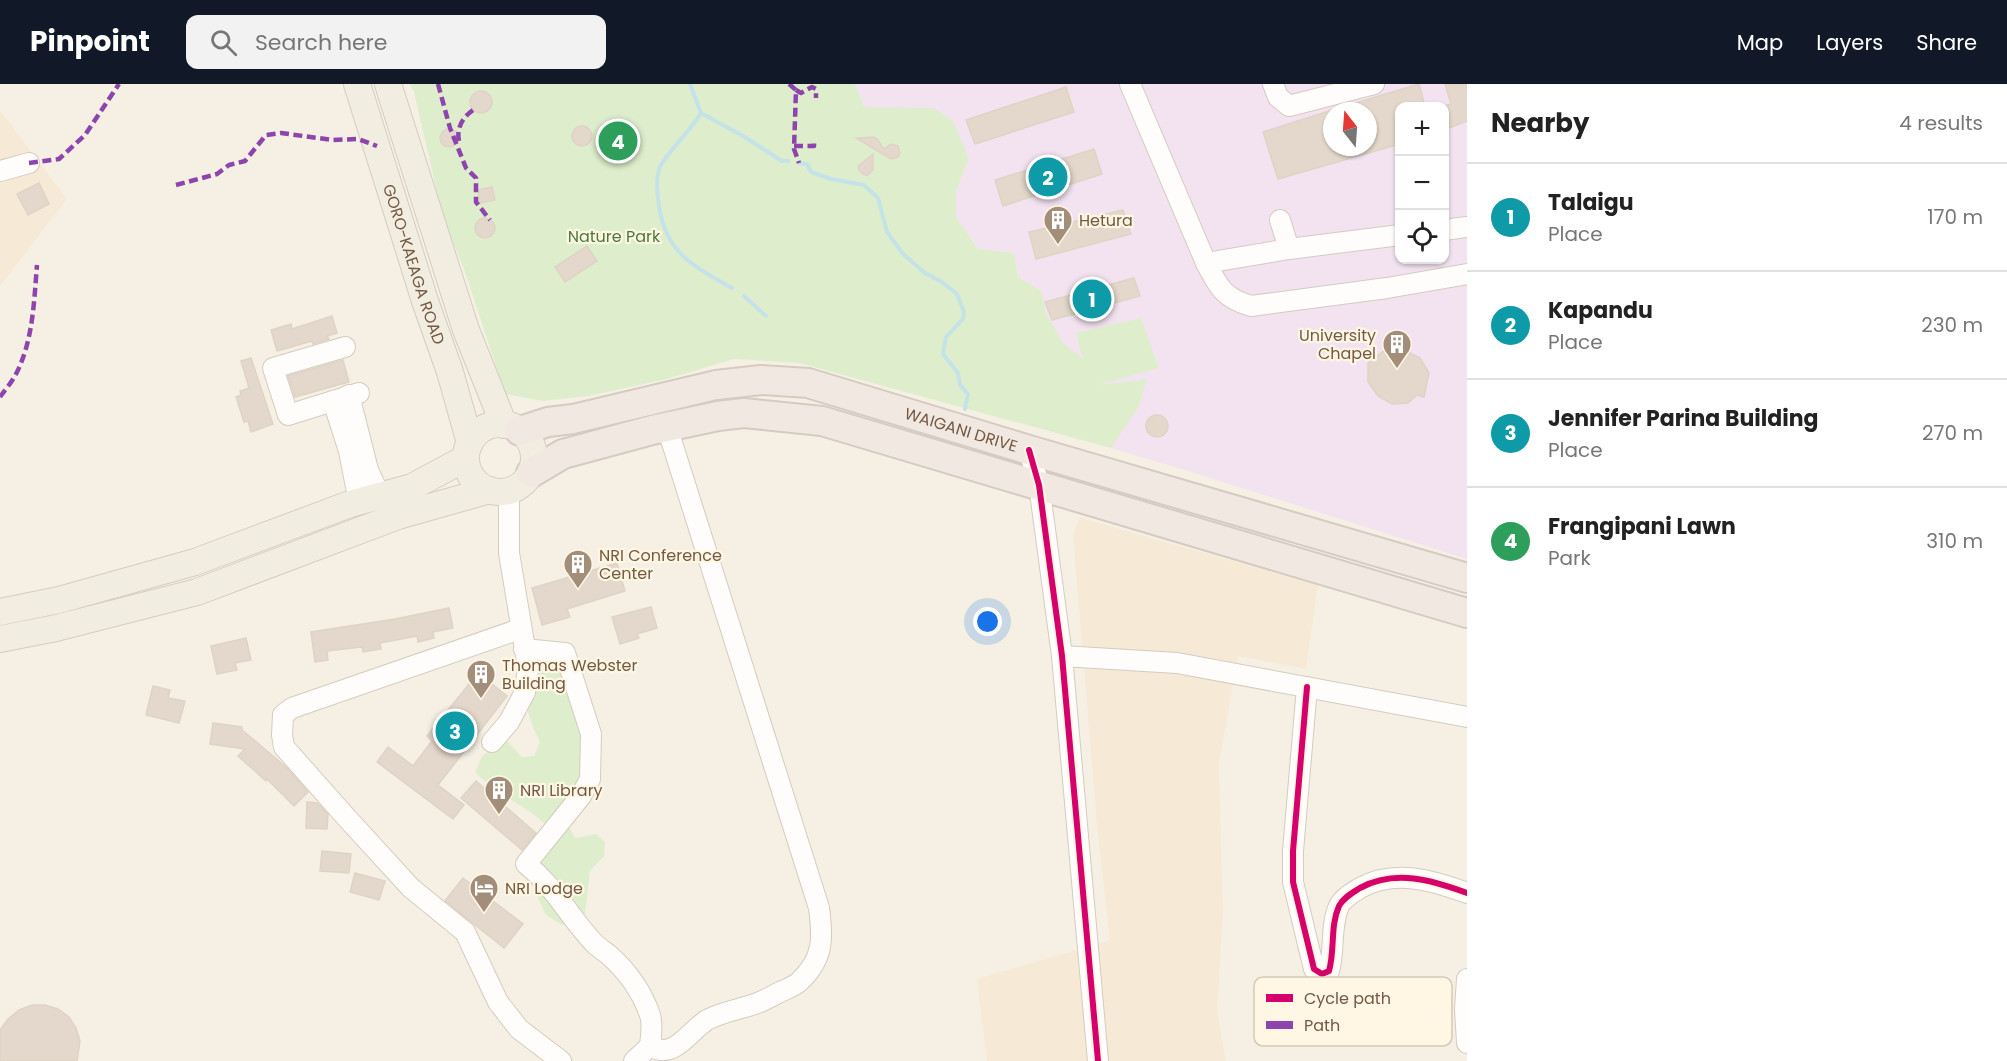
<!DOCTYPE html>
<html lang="en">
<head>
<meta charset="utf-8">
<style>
	body { margin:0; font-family:Poppins,sans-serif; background:#f2f2f2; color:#222 }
	.controls { position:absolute; right:18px; top:18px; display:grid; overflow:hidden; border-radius:12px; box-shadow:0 2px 4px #0004 }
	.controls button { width:54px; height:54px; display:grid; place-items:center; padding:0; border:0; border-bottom:2px solid #e0e0e0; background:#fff; color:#222; font:30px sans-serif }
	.compass { position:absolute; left:1323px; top:18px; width:54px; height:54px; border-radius:50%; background:#fff; box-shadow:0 2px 4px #0004; rotate:343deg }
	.you { position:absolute; left:988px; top:538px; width:21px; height:21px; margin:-15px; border:4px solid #fff; border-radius:50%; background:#1a73e8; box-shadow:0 0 0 9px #1a73e833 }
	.badge { display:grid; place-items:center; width:39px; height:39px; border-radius:50%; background:#111827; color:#fff; font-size:20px; font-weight:700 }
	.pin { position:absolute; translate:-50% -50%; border:3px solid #fff; box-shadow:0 2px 6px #0006 }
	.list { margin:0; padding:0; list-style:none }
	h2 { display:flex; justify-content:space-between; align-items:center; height:78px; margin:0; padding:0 24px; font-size:26px }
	h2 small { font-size:20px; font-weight:400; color:#767676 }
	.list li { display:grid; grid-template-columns:39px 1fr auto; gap:18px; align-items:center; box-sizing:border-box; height:108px; padding:0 24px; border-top:2px solid #e0e0e0 }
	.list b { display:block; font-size:22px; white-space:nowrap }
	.list p { margin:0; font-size:20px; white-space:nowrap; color:#767676 }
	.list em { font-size:20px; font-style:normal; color:#767676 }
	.icon { flex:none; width:33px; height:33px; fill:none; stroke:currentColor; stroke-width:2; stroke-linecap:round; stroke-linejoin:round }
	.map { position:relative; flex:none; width:1467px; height:977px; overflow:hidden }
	header { display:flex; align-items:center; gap:36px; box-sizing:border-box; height:84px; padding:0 30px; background:#111827; color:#fff }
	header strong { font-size:28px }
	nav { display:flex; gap:33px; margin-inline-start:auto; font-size:21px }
	.search { width:420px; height:54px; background:#f2f2f2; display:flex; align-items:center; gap:15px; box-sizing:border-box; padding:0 21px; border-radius:12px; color:#767676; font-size:22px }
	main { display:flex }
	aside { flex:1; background:#fff }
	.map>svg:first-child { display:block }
	.residential { fill:#f6ead6 }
	.education { fill:#f3e3f0; fill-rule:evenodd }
	.green { fill:#deeecd }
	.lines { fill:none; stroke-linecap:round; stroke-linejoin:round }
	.stream { stroke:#c4e2e8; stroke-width:4 }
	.building { fill:#e3d8cb; stroke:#dfd3c6; stroke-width:1.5 }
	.minor-casing { stroke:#d5cbbf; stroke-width:22 }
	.major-casing { stroke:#d5cbc2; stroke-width:28 }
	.highway-casing { stroke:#d5cbc2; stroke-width:32 }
	.minor { stroke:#fefdfb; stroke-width:20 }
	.major { stroke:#f2ede1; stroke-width:26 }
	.highway { stroke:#f1e8e1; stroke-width:28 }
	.quiet { stroke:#8e44ad; stroke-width:4.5; stroke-dasharray:9 4.5; stroke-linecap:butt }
	.cycleway-casing { stroke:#fff7e4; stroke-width:10 }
	.cycleway { stroke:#d6006c; stroke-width:6 }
	.labels { text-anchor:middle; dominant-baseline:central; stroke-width:4.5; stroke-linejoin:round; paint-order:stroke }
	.poi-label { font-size:16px; fill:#755943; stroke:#fff7e4; text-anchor:start }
	.park-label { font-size:16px; fill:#497c3a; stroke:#fff7e4 }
	.street-label { font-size:16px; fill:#755943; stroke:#fff7e4 }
	.key { fill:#fff7e4; stroke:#d6c8b4; stroke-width:1.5 }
	.key-label { font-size:16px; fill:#755943 }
</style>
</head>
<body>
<header>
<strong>Pinpoint</strong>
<div class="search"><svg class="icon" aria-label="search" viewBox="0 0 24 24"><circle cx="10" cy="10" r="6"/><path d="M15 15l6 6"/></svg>Search here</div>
<nav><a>Map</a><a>Layers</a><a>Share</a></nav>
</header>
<main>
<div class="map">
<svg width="1467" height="977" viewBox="0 0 1467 977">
	<rect width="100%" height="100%" fill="#f6f0e4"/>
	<!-- residential -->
	<g class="residential">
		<path d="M0,26l67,89 -67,87z"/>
		<path d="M1080,434l238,67 -12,84 -68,-13 -19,108 4,149 -6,98 9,50h-239l-10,-82 133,-39 -13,-115 -24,-290z"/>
	</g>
	<!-- education -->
	<path class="education" d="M855,0h612v475l-279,-88 -155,-46 -39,-8 33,-94 -13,-70 -36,-4 -22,-32v-26l13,-32 -105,-52zM1400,22h44v154h-44zM1332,27h36v36h-36z"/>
	<!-- green -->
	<g class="green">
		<path d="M410,0h445l9,23 70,1 19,13 16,38 -13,32v26l22,32 36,4 4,24 23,14 5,22 17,30 19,15 -6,-25 65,-15 18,50 -61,17 49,-6 -8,27 -28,42 -312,-85 -65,-4 -67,20 -78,17 -46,5 -38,-7 -39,-119 -24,-61 -28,-122z"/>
		<path d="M541,574l13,2 12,13v18l18,38 10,55 -26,19 2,25 5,10 21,-4 9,8 -1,14 -14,15 -5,43 -23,11 -16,-10 -10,-21 1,-49 7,-22c-22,-20 -47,-28 -69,-51l7,-16 24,-16 16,17 12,-1 6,-14c-17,-34 -19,-50 1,-84z"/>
	</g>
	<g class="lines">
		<!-- stream -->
		<g class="stream">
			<path d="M690,0l11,29 42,23 39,25h6"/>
			<path d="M701,29c-8,15 -39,45 -42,56 -3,11 -2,25 0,37 7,47 34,60 73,82"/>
			<path d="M799,79l8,1 4,8 20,7 33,6 14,13 9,34 16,22 22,19 17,9 15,12 7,18 -1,7 -17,18 -3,17 15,19 2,12 8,9 -3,15"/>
			<path d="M744,212l22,20"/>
		</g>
	</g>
	<!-- building -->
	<g class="building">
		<path d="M1419,0l6,22h-25v38l-122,35 -15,-47 69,-22v37h36v-36h-28l-1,-3z"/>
		<path d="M1445,0h22v37l-23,9v-24l7,-2z"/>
		<path d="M1066,3l8,25 -99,32 -9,-24z"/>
		<circle cx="481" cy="18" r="11"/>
		<circle cx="582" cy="52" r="10"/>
		<circle cx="449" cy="54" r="9"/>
		<path d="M874,53l3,2 7,10 7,-5 7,2 2,7 -2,4 -7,2 -35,-21z"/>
		<path d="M1094,65l8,25 -99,32 -8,-26z"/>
		<path d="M873,70v16l-5,5h-4l-5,-5 -1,-4z"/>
		<path d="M39,99l10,21 -21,11 -11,-21z"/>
		<path d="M492,103l3,13 -15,3 -2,-13z"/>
		<path d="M1123,126l8,24 -95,25 -7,-27z"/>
		<circle cx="485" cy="144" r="10"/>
		<path d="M587,162l10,15 -32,21 -10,-15z"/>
		<path d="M1134,194l6,18 -88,24 -7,-18z"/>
		<path d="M332,232l5,17 -10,3 2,3 -16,5 -1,-3 -35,10 -6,-21 20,-6 1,5z"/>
		<path d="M1393,260l27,14 9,15 -5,24 -7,-2 -9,8 -16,1 -14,-8 -10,-14v-19z"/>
		<path d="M251,274l22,66 -22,8 -3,-11 -4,1 -8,-25 5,-2 -1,-4 9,-3 -8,-27z"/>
		<path d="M343,276l6,22 -54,15 -7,-21z"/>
		<circle cx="1157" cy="342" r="11"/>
		<path d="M617,479l8,28 -58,18 3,8 -28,8 -10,-37z"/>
		<path d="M651,523l6,21 -20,6 2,4 -19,6 -8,-27z"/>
		<path d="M449,524l4,20 -20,4 1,6 -16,4 -1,-6 -37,7 1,6 -18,3 -1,-5 -35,4 1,9 -13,2 -4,-30 84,-13z"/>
		<path d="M246,554l5,22 -16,3 2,7 -20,4 -6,-28z"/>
		<path d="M478,589l29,23 -69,89 26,20 -11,14 -76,-57 11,-15 25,19 19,-25 -5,-5z"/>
		<path d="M153,602l17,4 -2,8 17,3 -6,22 -33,-8z"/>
		<path d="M213,639l29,4v3l44,37 22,25 -14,14 -27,-27 -1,2 -28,-25 7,-7 -35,-5z"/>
		<path d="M476,697l60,52 -14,17 -61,-52z"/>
		<path d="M307,718l10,1 11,11 -1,15 -21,-1z"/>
		<path d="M322,767l29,3 -2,19 -29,-2z"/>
		<path d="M355,789l30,8 -6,19 -29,-8z"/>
		<path d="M463,794l60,46 -19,24 -59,-47z"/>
		<path d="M32,921h13l13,4 11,8 7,11 4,13 -3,20h-77v-31l8,-11 11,-9z"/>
	</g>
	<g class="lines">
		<!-- minor casing -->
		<g class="minor-casing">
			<g id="minor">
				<path d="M1130,0l76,179c13,25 18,35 45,43l136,-18 80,-14"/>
				<path d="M1273,0l5,13 11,9 85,-22"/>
				<path d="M0,87l29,-8"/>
				<path d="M1280,136l9,29"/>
				<path d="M1444,146l23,-3"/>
				<path d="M1206,179l83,-14 111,-14"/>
				<path d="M345,263l-72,21 15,47 71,-22"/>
				<path d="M349,311l19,75 12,26"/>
				<path d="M333,317l16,50 10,51"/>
				<path d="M1029,366l10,35 23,171 36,405"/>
				<path d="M520,545l-228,79 -9,7 -1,20 2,12 62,70 65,71 54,44 33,70 21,27 42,32"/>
				<path d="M524,565l41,4 26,81 -1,45 -9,17 -55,68c28,22 44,54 68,79 5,5 10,8 15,12 18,16 33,37 41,60 3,9 1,21 0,31l-16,15"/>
				<path d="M1062,572l115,7 290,54"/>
				<path d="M1307,603l-14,164v31l21,87 8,5 7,-3c6,-21 1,-45 10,-65 4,-8 13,-13 21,-18 35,-19 72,-8 107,5"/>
				<path d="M492,658l17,-20 16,-30 3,-25 -19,-114v-62"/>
				<path d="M1467,895l-2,30 2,34"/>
				<path d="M650,962c24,15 39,-15 57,-26 16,-9 36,-11 53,-18 7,-3 14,-7 20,-10 7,-3 15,-6 20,-11 24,-23 23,-43 19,-73l-152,-481"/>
			</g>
		</g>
		<!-- major casing -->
		<g class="major-casing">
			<g id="major">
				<path id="s1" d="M357,0l68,217 25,71 20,71"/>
				<path d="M388,0l78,246 38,95"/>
				<circle cx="500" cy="374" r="34"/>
				<path d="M0,528l59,-12 136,-38 155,-58 62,-17 54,-29"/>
				<path d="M0,555l56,-11 141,-36 201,-76 92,-26"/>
			</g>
		</g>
		<!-- highway casing -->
		<g class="highway-casing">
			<g id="highway">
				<path id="s2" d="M520,347l28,-9 25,-3 143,-34 45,-5 47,3 221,67 438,128"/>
				<path d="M531,389l32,-19 89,-24 66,-14 26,-3 78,8 645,192"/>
			</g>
		</g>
		<!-- minor -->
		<use href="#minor" class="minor"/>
		<!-- major -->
		<use href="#major" class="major"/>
		<!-- highway -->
		<use href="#highway" class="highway"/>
		<!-- quiet -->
		<g class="quiet">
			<path d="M438,0l12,44 16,40 10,10v24l14,18"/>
			<path d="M789,0l7,6 -2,59 5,14"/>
			<path d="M796,6l5,3 11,-6 4,2v9"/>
			<path d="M459,57c-3,-13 4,-24 14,-31"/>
			<path d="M794,62h20v-5"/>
			<path d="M29,79l30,-4 26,-24 34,-51"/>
			<path d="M176,101l41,-11 12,-9 16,-4 21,-26 15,-2 52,7 25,-1 19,7"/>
			<path d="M0,313c5,-7 12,-15 16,-23 17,-33 18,-72 21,-109"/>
		</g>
		<!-- cycleway casing -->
		<g class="cycleway-casing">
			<g id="cycleway">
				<path d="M1029,366l10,35 23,171 36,405"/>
				<path d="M1307,603l-14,164v31l21,87 8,5 7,-3c6,-21 1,-45 10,-65 4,-8 13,-13 21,-18 35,-19 72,-8 107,5"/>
			</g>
		</g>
		<!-- cycleway -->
		<use href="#cycleway" class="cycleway"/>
	</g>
	<!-- icons -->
	<defs>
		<g id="building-pin" transform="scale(1.5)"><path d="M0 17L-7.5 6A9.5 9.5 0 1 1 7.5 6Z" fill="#a28e7b" stroke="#fff7e4"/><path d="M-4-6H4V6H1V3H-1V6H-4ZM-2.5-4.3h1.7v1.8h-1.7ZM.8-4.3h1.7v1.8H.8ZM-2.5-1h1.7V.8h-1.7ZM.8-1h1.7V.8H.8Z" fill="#fff"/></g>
		<g id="hotel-pin" transform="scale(1.5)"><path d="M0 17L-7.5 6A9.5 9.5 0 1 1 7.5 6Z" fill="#a28e7b" stroke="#fff7e4"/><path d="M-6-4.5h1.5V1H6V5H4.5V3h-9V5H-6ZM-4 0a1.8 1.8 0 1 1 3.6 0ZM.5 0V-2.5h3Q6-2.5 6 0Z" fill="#fff"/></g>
	</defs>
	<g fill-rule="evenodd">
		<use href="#building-pin" x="1058" y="136"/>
		<use href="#building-pin" x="1397" y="260"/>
		<use href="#building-pin" x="578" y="480"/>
		<use href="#building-pin" x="481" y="590"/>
		<use href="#building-pin" x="499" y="706"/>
		<use href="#hotel-pin" x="484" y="804"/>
	</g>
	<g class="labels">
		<!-- poi labels -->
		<g class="poi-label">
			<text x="1079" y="136">Hetura</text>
			<text x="1376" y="251" text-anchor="end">University<tspan x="1376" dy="18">Chapel</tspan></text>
			<text x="599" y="471">NRI Conference<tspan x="599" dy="18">Center</tspan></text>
			<text x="502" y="581">Thomas Webster<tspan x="502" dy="18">Building</tspan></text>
			<text x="520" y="706">NRI Library</text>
			<text x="505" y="804">NRI Lodge</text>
		</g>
		<!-- park labels -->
		<g class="park-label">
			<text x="614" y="152">Nature Park</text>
		</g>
		<!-- street labels -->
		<g class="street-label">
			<text stroke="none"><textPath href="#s1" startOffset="189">GORO-KAEAGA ROAD</textPath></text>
			<text stroke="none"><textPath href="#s2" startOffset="454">WAIGANI DRIVE</textPath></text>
		</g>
	</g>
	<!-- legend -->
	<rect x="1254" y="893" width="198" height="69" rx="9" class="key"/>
	<rect x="1266" y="910" width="27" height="8" fill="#d6006c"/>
	<rect x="1266" y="937" width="27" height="8" fill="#8e44ad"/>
	<g class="key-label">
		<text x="1304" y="920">Cycle path</text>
		<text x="1304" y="947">Path</text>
	</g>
</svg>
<div class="controls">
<button>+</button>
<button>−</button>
<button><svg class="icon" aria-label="locate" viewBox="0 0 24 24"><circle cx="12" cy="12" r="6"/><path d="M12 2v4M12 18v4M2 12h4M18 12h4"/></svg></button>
</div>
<svg class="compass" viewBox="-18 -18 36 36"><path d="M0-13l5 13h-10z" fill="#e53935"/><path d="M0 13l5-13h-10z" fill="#767676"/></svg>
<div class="you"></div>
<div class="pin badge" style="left:1092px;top:215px;background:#0f9aa8">1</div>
<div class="pin badge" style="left:1048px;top:93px;background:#0f9aa8">2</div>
<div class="pin badge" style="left:455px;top:647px;background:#0f9aa8">3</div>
<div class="pin badge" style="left:618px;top:57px;background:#2e9e5b">4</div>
</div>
<aside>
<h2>Nearby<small>4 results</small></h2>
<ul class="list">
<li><span class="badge" style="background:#0f9aa8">1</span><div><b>Talaigu</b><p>Place</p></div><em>170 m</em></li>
<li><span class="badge" style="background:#0f9aa8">2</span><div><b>Kapandu</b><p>Place</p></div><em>230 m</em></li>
<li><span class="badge" style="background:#0f9aa8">3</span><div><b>Jennifer Parina Building</b><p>Place</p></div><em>270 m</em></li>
<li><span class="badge" style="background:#2e9e5b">4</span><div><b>Frangipani Lawn</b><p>Park</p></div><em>310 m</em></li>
</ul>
</aside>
</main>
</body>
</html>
